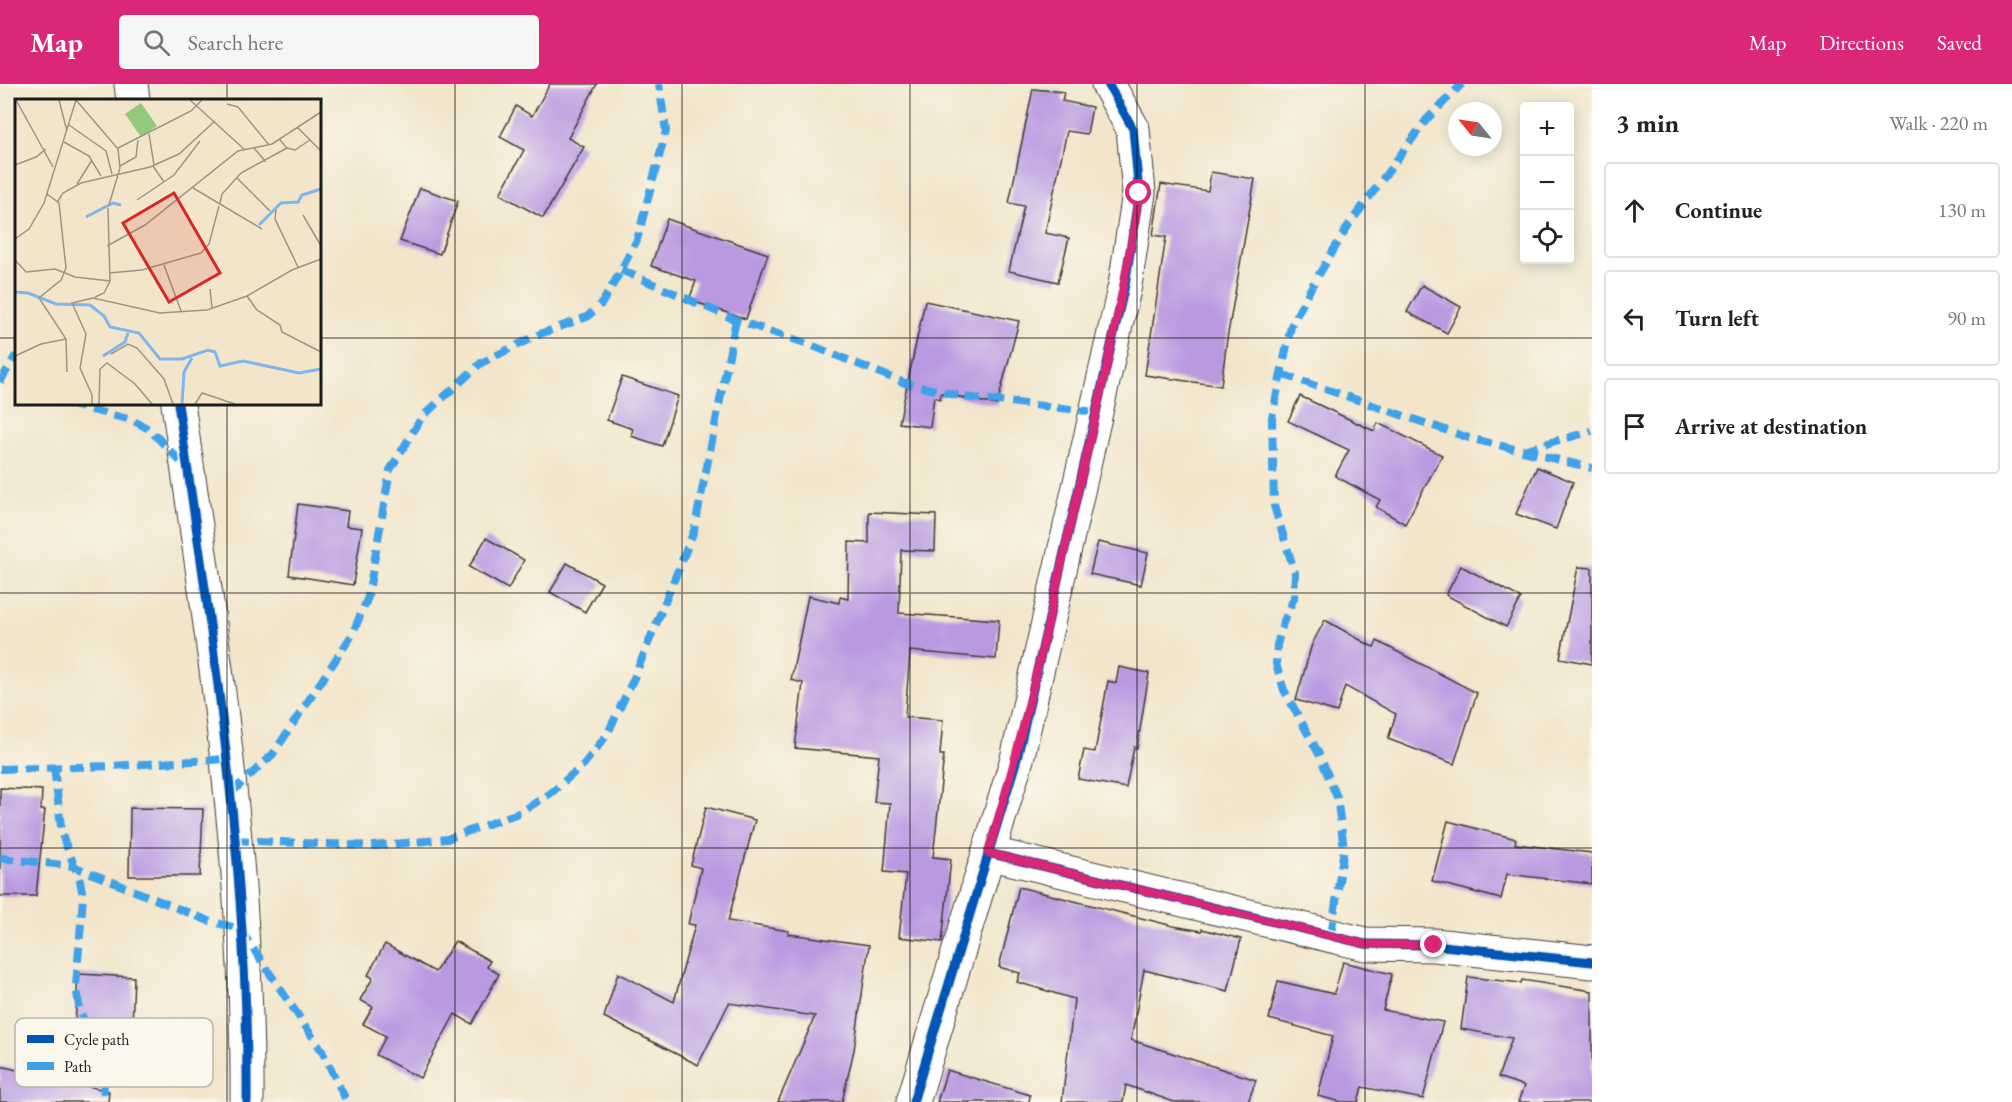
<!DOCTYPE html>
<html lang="en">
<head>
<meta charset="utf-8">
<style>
	body { margin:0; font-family:"EB Garamond",serif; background:#f6f6f6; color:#222 }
	.controls { position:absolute; right:18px; top:18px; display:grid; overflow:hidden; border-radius:6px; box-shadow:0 3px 15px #0003 }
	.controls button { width:54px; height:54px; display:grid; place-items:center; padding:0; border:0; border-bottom:2px solid #e0e0e0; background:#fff; color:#222; font:30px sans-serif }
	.compass { position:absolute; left:1448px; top:18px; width:54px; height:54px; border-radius:50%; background:#fff; box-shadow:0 3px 15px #0003; rotate:300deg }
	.stop { position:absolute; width:18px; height:18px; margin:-14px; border:4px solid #db2777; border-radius:50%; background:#fff }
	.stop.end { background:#db2777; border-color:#fff; box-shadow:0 2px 6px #0008 }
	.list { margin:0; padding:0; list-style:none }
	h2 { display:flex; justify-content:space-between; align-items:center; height:78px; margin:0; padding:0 24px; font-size:26px }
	h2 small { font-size:20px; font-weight:400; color:#767676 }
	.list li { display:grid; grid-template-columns:39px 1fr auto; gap:18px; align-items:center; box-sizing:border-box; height:96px; margin:0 12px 12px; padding:0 12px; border:2px solid #e0e0e0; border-radius:6px }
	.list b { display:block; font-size:22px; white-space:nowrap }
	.list em { font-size:20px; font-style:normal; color:#767676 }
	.icon { flex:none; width:33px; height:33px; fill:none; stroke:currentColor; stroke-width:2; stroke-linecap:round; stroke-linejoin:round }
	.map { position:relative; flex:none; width:1592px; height:1018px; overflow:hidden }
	header { display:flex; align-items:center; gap:36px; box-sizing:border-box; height:84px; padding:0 30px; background:#db2777; color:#fff }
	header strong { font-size:28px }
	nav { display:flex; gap:33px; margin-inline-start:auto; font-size:21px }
	.search { width:420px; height:54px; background:#f6f6f6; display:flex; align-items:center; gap:15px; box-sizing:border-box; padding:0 21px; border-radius:6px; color:#767676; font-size:22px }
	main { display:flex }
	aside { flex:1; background:#fff }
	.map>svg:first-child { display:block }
	.building { fill:#b99ae1 }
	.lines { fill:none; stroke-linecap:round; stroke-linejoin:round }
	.minor-casing { stroke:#3c3a36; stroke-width:35 }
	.minor { stroke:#fff; stroke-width:33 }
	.quiet { stroke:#3da2ea; stroke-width:8; stroke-dasharray:15 8; stroke-linecap:butt }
	.cycleway-casing { stroke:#fbf7ec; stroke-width:13 }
	.cycleway { stroke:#0057b8; stroke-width:9 }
	.route { stroke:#db2777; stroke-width:8 }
	.grid { fill:none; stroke:#1c1c1c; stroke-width:1.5; stroke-opacity:0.55 }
	.inset-river { fill:none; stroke:#7eb6ee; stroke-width:3 }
	.inset-road { fill:none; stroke:#9c9584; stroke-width:1.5 }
	.view { fill:#d62828; fill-opacity:0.15; stroke:#d62828; stroke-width:3 }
	.inset-edge { fill:none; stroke:#1c1c1c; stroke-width:3 }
	.key { fill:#fbf7ec; stroke:#b8b5ae; stroke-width:1.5 }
	.key-label { font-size:16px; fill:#1c1c1c }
</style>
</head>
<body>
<header>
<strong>Map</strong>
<div class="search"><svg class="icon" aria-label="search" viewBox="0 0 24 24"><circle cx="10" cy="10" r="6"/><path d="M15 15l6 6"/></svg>Search here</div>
<nav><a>Map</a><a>Directions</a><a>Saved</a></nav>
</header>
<main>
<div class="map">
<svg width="1592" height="1018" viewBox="0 0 1592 1018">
	<rect width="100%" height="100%" fill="#fbf7ec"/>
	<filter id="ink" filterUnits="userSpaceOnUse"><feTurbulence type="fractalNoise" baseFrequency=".0167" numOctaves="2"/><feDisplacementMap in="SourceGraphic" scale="12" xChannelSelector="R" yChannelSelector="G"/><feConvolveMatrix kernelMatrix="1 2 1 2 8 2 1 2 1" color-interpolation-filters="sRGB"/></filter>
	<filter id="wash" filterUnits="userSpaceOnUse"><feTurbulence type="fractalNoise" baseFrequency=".008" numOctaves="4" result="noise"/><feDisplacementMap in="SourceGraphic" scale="24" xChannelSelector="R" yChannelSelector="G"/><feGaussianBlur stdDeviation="1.35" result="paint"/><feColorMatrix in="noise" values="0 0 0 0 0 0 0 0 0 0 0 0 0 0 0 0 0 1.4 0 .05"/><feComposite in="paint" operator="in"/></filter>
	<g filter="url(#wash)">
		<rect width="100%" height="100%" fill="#f2e5ca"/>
		<g id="blocks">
			<!-- building -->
			<g class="building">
				<path d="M550,0h47l-29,54 16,9 -41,71 -43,-24 24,-44 -24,-13 16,-31 16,10z"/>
				<path d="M1033,5l31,3 -2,9 30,6 -5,27 -20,-3 -22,102 24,5 -11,44 -49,-11 15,-65 -15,-3z"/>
				<path d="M1211,88l44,7 -28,160 -6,47 -76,-11 21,-138 -13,-2 8,-51 47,7z"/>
				<path d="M420,104l38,13 -18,53 -40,-13z"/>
				<path d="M667,135l101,35 -22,65 -57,-19 7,-19 -45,-15z"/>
				<path d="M1422,201l39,22 -14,26 -40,-21z"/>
				<path d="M925,217l94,20 -22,84 -56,-12 -1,6 -6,-2 -4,30 -31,-4z"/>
				<path d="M622,293l56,19 -16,50 -31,-10 2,-7 -26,-9z"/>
				<path d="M1300,312l74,35 4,-8 64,32 -37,69 -29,-17 4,-7 -45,-24 14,-26 -61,-29z"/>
				<path d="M1537,383l36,15 -17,47 -40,-15z"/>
				<path d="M298,420l50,7 -2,15 16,2 -9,57 -64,-10z"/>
				<path d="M869,428l67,3 -1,36 -34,-1 -2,63 100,7 -3,39 -86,-8 -5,66 38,3 -3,35h4l-11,102 18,2 -9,83 -43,-5 7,-63 -22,-2 6,-69 -16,-1 5,-46 -84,-8 8,-65 -12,-3 17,-84 31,7 1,-6 8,2 1,-57 20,1z"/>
				<path d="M486,454l38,22 -16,29 -39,-22z"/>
				<path d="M1098,458l50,11 -7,32 -51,-11z"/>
				<path d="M567,479l35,20 -17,29 -35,-20z"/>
				<path d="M1461,482l60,32 -15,29 -60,-32z"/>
				<path d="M1578,483l14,1v96l-32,-6z"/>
				<path d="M1325,536l46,26 3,1 3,-6 100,52 -23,71 -66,-25 8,-25 -51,-28 -8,26 -41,-12 16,-56z"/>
				<path d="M1119,583l30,6 -12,75 -3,-1 -8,41 -48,-9 6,-29 11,2 13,-71 8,2z"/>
				<path d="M0,704l42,2 -1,20h4l-9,86h-36z"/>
				<path d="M706,723l49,13 -27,101 61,10 -1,3 81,11 -15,105 -12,52h-64l37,-86 -86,-13 -31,62 -94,-48 14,-44 56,29 21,-77 -7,-1 13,-56 -10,-3z"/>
				<path d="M130,724l73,1 -3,67h-71z"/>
				<path d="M1448,737l68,18 -1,5 77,9v31l-85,-10 -6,25 -69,-18z"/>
				<path d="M1019,803l154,39 29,5v-2l39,10 -13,52 -84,-21 -13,70 125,40 -8,22h-74l-48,-17 -3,17h-61l12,-103 -57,-17 3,-9 -21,-6z"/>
				<path d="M455,857l35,20 -3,6 12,7 -27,50 -17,-10 -35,64 -44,-23 10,-19 -23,-12 10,-17 -13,-7 13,-22 -5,-3 17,-31 50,28z"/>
				<path d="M1343,878l49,12 -9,36 60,12 -20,77 -61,-12 -4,15h-17l-23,-6 15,-60 -64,-17 9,-38 56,13z"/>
				<path d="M78,890l56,3 -2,50 -57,-1z"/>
				<path d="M1468,893l53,6 1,-3 70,11v111h-74l6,-16 -26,-9 14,-39 -51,-9z"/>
				<path d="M0,982l109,25 -1,11h-108z"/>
				<path d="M947,986l83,25 -1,7h-92z"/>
			</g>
		</g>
	</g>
	<g filter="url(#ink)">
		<use href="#blocks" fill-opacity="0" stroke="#3c3a36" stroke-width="1.5"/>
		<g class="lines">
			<!-- minor casing -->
			<g class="minor-casing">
				<g id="minor">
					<path d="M131,0l2,16"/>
					<path d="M178,320c34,230 71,464 69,698"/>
					<path d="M988,769l377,91 69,1 158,17"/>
					<path d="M913,1018l104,-343 108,-474 14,-92 -6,-64 -25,-45"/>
				</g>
			</g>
			<!-- minor -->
			<use href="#minor" class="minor"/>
			<!-- quiet -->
			<g class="quiet">
				<path d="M621,186l115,50 72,24 97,39 59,14 132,15"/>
				<path d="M1281,290l188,64 123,30"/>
				<path d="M0,298l16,-27"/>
				<path d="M68,320l64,16 17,9 36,37"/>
				<path d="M1523,366l69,-19"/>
				<path d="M54,683l8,68 18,45 3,17 -7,89 4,26 23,47 1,43"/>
				<path d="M0,685l112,-3 114,-7"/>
				<path d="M231,709l42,-39 79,-119 16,-38 22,-127 32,-53 59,-54 59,-29 47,-17 15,-14 13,-22 22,-41 29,-109 -7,-47"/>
				<path d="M234,756l139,6 74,-7 74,-27 30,-19 33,-29 23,-29 27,-57 60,-147 42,-211"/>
				<path d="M0,774l73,8 136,55 31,8 82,122 25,51"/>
				<path d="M1331,851l13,-87 -7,-51 -18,-43 -35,-64 -8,-26 1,-19 6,-22 11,-25 1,-25 -21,-67 -2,-89 19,-91 21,-40 36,-60 79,-107 35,-35"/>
			</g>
			<!-- cycleway casing -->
			<g class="cycleway-casing">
				<g id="cycleway">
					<path d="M178,320c34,230 71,464 69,698"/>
					<path d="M988,769l377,91 69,1 158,17"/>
					<path d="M913,1018l104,-343 108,-474 14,-92 -6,-64 -25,-45"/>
				</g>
			</g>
			<!-- cycleway -->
			<use href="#cycleway" class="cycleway"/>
		</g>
	</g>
	<g class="lines" filter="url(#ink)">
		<!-- route -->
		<path class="route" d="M1139,109c-16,111 -43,220 -68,329 -25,112 -50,222 -83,331l377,91 69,1"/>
	</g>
	<!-- grid -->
	<path class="grid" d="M227,0v16M455,0v1018M682,0v1018M910,0v1018M1137,0v1018M1365,0v1018M0,254h16M320,254h1272M227,320v698M0,509h1592M0,764h1592"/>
	<!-- overview -->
	<g transform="translate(15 15)">
		<rect width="306" height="306" fill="#f2e5ca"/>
		<path d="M126,4l16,23 -16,11 -16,-23z" fill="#93c97b"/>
		<path class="inset-river" d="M71,118l27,-14 8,2M244,126l22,-22 17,-1 4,-7 19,-6M0,193l13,1 28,11 34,1 14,11 6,11 29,6 21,26h22l26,-9 7,2 5,14 23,-5 56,12 22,-4M88,257l22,-14 3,-9M167,305l2,-32 8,-14"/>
		<path class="inset-road" d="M1,1l37,67M44,1l8,31M61,1l42,49 2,19 -11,37M175,1l54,49M212,5l11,3 31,38M54,26l37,26 6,23M282,28l24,24M134,35l5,31M265,41l7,8 8,2 15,-10M49,43l25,14 12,20M103,49l73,-37 11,-11M239,49l12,14M0,66l21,-8 10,-8M105,67l16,-9 2,-17M138,67l11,16M222,79l33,33M62,85l15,-24M178,89l69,41M32,95l12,9 7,65 -5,12 -22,18 27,41 1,33M122,101l37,-25 26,-34M43,102l5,-8 18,-10 69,-16 29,-13 36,-33M205,104l2,-9 19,-21 46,-25M261,110l-1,10 23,48M288,116l18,31M0,140l14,-10 15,-26 32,-103M92,147l38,-21 93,-74 34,-7 49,-32M0,161l11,12 29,-3 20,8 35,4M149,166l17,46M94,174l33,-3 59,-17 8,-9 10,-38M195,190l2,19M232,197l10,14 23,15 2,7 39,20M80,198l9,-4 6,-12 -2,-73M96,255l17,-10 9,4 27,31 9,25M0,257l26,-12 25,-5M77,305v-9l-12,-27 6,-34 -14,-31 21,-5 67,15 47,-3 40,-14 45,-26 29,-11M84,305l1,-35 7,-6 28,21 17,20M180,305l7,-11 33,11"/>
		<path class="view" d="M159,94l46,80 -51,29 -46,-79z"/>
		<rect width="306" height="306" class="inset-edge"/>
	</g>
	<!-- legend -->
	<rect x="15" y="934" width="198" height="69" rx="9" class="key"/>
	<rect x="27" y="951" width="27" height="8" fill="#0057b8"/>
	<rect x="27" y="978" width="27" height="8" fill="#3da2ea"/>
	<g class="key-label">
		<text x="64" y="961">Cycle path</text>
		<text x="64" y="988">Path</text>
	</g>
</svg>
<div class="controls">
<button>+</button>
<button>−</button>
<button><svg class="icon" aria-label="locate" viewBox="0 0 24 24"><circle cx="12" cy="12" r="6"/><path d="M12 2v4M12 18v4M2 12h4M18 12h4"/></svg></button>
</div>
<svg class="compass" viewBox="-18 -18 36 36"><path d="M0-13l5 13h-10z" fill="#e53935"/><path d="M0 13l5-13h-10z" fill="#767676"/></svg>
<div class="stop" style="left:1139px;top:109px"></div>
<div class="stop end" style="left:1434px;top:861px"></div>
</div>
<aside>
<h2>3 min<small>Walk · 220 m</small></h2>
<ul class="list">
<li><svg class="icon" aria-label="ahead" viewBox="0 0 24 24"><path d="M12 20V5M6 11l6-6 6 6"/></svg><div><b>Continue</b></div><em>130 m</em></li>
<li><svg class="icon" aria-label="left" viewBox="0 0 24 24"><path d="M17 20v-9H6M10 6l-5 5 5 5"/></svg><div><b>Turn left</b></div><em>90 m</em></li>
<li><svg class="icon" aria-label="arrive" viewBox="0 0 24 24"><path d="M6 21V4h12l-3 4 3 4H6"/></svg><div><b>Arrive at destination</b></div></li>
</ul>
</aside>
</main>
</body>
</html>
